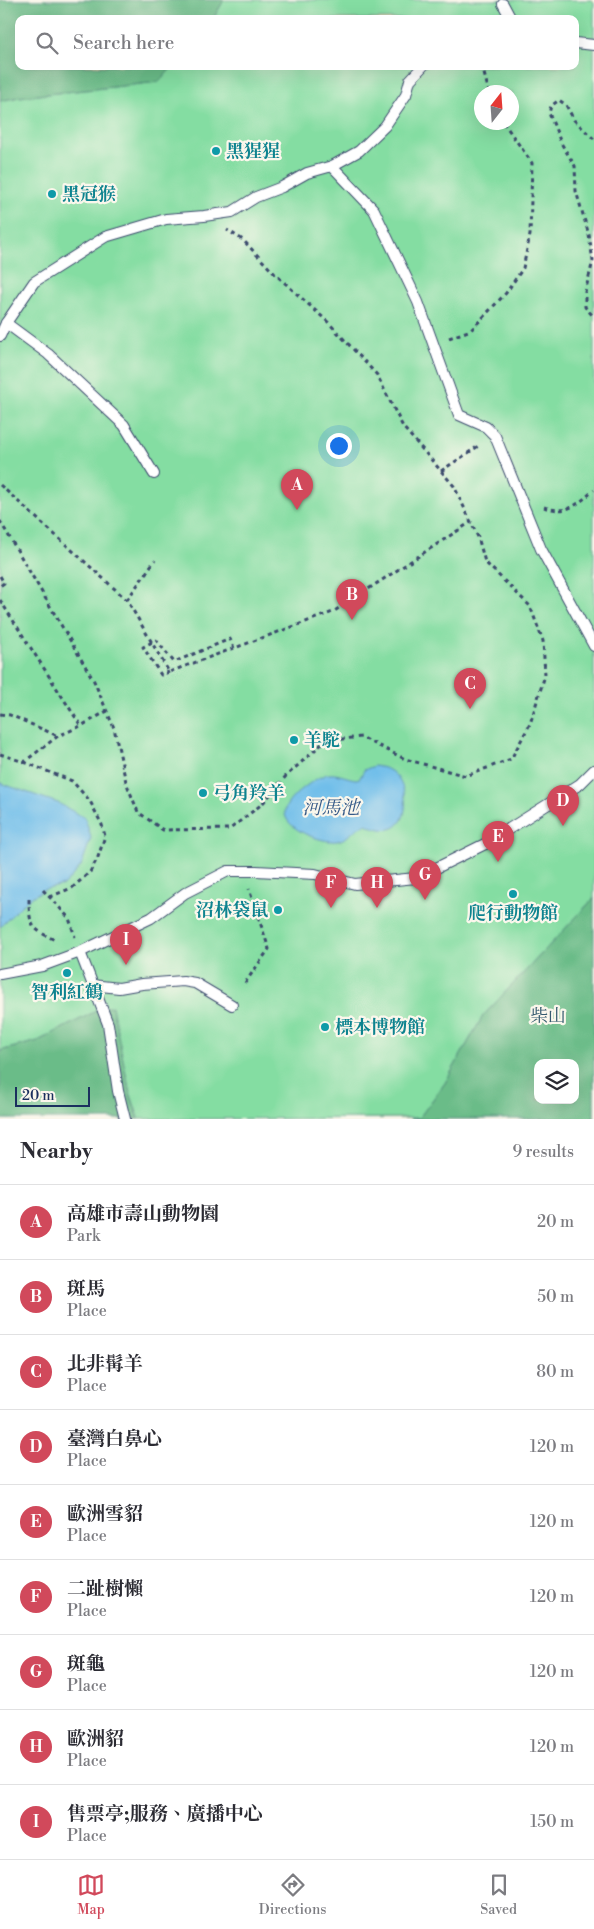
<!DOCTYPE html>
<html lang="en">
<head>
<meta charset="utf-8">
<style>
	body { margin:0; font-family:"Libre Bodoni","Noto Serif TC",serif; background:#f7f7f7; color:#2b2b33 }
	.controls { position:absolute; right:15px; bottom:15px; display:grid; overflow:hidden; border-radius:10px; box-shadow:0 5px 20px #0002 }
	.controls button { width:45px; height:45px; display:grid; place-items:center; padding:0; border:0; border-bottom:1px solid #e1e1e2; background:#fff; color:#2b2b33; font:25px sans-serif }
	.compass { position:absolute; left:474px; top:85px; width:45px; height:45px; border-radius:50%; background:#fff; box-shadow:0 5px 20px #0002; rotate:17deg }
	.scale { position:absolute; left:15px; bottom:12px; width:75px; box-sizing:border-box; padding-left:5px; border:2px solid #1b2f5e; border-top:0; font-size:14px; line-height:18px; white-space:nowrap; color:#1b2f5e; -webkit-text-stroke:4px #fbf7ec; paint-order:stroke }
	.you { position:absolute; left:338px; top:445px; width:18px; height:18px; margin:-12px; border:4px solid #fff; border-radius:50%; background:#1a73e8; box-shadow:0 0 0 8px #1a73e833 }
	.badge { display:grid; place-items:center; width:32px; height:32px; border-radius:50%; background:#d1495b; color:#fff; font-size:16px; font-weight:700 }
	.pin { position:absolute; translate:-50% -41px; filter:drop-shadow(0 1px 2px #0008) }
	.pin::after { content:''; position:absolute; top:26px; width:18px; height:15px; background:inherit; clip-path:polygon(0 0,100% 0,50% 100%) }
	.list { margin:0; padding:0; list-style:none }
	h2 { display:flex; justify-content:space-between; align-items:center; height:65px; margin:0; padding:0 20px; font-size:21px }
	h2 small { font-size:16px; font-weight:400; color:#7c7c81 }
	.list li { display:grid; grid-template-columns:32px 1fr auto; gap:15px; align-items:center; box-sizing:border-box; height:75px; padding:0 20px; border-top:1px solid #e1e1e2 }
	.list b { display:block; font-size:19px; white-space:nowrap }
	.list p { margin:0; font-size:16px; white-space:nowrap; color:#7c7c81 }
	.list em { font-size:16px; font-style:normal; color:#7c7c81 }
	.icon { flex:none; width:28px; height:28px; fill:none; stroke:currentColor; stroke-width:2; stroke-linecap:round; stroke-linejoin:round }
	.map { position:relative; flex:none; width:594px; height:1119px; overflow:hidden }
	.search { position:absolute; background:#fff; box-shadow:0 5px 20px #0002; left:15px; right:15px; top:15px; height:55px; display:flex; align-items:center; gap:12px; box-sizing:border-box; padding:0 18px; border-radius:10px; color:#7c7c81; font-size:19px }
	.sheet { height:740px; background:#fff }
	nav { display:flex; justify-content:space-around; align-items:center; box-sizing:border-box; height:70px; border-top:1px solid #e1e1e2; background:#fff; font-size:14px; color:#7c7c81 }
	nav a { display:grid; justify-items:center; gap:2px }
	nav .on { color:#d1495b }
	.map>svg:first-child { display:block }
	.green { fill:#84dda2; stroke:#508680; fill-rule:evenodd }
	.forest { fill:#6bbc88; stroke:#437673; fill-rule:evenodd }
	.water { fill:#70beea; stroke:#4676a4 }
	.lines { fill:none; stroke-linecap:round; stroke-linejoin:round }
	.lane-casing { stroke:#3a496c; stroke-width:12 }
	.path { stroke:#3a496c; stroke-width:3; stroke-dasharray:4 4; stroke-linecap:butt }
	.lane { stroke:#fff; stroke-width:10 }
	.path-bridge { stroke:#3a496c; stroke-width:3; stroke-dasharray:4 4; stroke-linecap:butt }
	.culture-dot { fill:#0f9aa8; stroke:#fbf7ec; stroke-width:2 }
	.labels { text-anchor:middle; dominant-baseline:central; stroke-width:4.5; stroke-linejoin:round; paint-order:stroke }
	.culture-label { font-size:18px; font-weight:bold; fill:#0d838f; stroke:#fbf7ec; text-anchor:start }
	.park-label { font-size:18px; fill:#355a6f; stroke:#fbf7ec }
	.water-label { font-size:19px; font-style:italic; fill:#355a88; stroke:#fbf7ec }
</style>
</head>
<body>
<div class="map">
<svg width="594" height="1119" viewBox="0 0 594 1119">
	<rect width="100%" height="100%" fill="#fbf7ec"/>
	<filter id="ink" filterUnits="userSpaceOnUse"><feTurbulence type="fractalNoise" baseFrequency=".02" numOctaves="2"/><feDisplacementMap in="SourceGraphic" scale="10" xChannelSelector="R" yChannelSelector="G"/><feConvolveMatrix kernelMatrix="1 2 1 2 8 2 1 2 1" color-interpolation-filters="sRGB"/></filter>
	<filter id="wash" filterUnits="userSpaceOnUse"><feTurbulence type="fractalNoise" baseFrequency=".0096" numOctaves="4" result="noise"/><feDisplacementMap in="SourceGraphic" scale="20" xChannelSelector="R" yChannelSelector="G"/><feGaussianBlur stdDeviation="1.12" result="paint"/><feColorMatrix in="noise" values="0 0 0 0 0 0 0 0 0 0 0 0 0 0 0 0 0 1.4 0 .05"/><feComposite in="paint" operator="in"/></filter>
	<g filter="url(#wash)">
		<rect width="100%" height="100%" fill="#eddcb9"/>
		<!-- green -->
		<path class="green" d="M224,0h368l2,2v896l-111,118 -38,67 -26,35 -280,1 -37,-111 -64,33 -38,10v-950l19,-4 140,-15 14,-16h402v-47h-362zM482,92h30v30h-30z"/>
		<!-- forest -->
		<g class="forest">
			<path d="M0,0h224l-11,19h-194v47h154l-14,16 -140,15 -19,4z"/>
			<path d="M594,898v221h-184l9,-1 26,-35 38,-67zM538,1063h37v37h-37z"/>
			<path d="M112,1006l18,87 9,26h-139v-68l38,-10 64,-33z"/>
		</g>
		<!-- water -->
		<g class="water">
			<path d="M374,766c6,1 13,2 18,6 20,14 22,76 -26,52 -11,3 -17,15 -29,17 -15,2 -55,-12 -52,-31 2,-12 33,-35 44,-36 9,-1 18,4 27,5l4,-1 4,-8z"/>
			<path d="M0,783l58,20 27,15 6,20 -10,28 -17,19 -21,5 -16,10 -27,27z"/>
		</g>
	</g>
	<g filter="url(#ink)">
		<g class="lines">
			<!-- lane casing -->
			<g class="lane-casing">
				<g id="lane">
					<path d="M503,4l8,15"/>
					<path d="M575,43l19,2"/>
					<path d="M332,166l27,-15 26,-25 21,-31 4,-15 13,-14"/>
					<path d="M6,323l42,31 76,71 30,49"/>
					<path d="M0,336l6,-13 28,-41 71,-45 61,-18 38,-3 28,-4 24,-15 26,-10 25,-14 25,-7 42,44 44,92 41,113 27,12 9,9 46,113 53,97"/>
					<path d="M80,952l28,72 10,67 7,28"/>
					<path d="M0,974l42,-8 38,-14 71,-34 34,-25 43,-22h28l59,3 40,10 61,-6 69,-34 95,-60 14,-14"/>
					<path d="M92,985l27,3 23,-4 41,-3 12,2 37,22"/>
				</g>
			</g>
			<!-- path -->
			<g class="path">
				<path d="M482,66l7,26"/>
				<path d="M594,139l-20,-19 -8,-15 -7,-5 -8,6 -2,7 12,30 14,23 1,25 13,44 4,26 -8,31v15l9,10"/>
				<path d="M449,338l22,-8 35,-37 17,-25 7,-33 2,-72 -29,-41"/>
				<path d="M441,471l39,-26"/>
				<path d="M544,507c23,8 33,-2 50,-17"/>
				<path d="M0,521l94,160 20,47 12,54 12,30 25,18 67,-1 32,-25 24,-28 39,-35 36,-4 44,22 61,17 45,-17 19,-35 15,-49 -2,-34 -13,-35 -45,-44 -7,-25 -24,-51 -51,-59 -26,-52 -49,-53 -53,-48 -32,-34 -16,-10"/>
				<path d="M0,576l4,7 -4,3"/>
				<path d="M0,600l81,126"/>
				<path d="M127,600l28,-40"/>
				<path d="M169,672l-8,3 -18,-28 13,-7 18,22 56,-23 4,9"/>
				<path d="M0,714l10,1 48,21"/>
				<path d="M0,754l24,8 34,-26 23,-10 26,-15"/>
				<path d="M24,762l48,19 18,20 12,24 3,11 -7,21 -8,15 -18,16 -23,9"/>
				<path d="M43,890l26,28 6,19"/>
				<path d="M29,899c0,28 3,30 28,42"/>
				<path d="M245,983l24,-34 -20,-60"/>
			</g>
			<!-- lane -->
			<use href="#lane" class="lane"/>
			<!-- path-bridge -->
			<path class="path-bridge" d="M0,485l127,115 42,72 164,-60 138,-90"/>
		</g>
	</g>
	<!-- markers -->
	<g class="culture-dot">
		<circle cx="216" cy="151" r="5"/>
		<circle cx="52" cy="194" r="5"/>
		<circle cx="294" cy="740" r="5"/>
		<circle cx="203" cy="793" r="5"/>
		<circle cx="513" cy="894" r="5"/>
		<circle cx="278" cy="910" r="5"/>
		<circle cx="67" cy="973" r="5"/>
		<circle cx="325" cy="1027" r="5"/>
	</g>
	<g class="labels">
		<!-- culture labels -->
		<g class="culture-label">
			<text x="226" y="151">黑猩猩</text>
			<text x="62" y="194">黑冠猴</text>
			<text x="304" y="740">羊駝</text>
			<text x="213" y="793">弓角羚羊</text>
			<text x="268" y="910" text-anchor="end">沼林袋鼠</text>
			<text x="513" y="913" text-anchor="middle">爬行動物館</text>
			<text x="67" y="992" text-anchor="middle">智利紅鶴</text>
			<text x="335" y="1027">標本博物館</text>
		</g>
		<!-- park labels -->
		<g class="park-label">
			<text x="548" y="1016">柴山</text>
		</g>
		<!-- water labels -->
		<g class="water-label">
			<text x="331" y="808">河馬池</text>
		</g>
	</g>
</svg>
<div class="controls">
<button><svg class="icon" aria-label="layers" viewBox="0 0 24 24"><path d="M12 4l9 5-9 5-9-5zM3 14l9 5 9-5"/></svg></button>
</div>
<svg class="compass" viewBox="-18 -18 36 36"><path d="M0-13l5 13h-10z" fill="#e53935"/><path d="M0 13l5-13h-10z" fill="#7c7c81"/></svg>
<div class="scale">20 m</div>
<div class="you"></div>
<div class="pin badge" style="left:297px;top:510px">A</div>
<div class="pin badge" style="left:352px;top:620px">B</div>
<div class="pin badge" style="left:470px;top:709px">C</div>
<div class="pin badge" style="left:563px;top:826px">D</div>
<div class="pin badge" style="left:498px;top:862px">E</div>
<div class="pin badge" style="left:331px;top:908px">F</div>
<div class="pin badge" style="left:425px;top:900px">G</div>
<div class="pin badge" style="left:377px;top:908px">H</div>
<div class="pin badge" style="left:126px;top:965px">I</div>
<div class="search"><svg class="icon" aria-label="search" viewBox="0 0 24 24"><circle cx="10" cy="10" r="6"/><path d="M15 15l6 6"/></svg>Search here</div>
</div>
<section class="sheet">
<h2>Nearby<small>9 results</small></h2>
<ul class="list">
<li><span class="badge">A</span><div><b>高雄市壽山動物園</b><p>Park</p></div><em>20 m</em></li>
<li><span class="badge">B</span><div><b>斑馬</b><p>Place</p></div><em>50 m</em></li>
<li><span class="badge">C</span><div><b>北非髯羊</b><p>Place</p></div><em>80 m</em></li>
<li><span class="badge">D</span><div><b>臺灣白鼻心</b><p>Place</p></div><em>120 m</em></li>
<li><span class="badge">E</span><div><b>歐洲雪貂</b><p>Place</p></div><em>120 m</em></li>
<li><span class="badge">F</span><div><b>二趾樹懶</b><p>Place</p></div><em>120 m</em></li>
<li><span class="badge">G</span><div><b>斑龜</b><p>Place</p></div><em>120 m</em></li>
<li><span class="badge">H</span><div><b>歐洲貂</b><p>Place</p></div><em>120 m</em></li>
<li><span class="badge">I</span><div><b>售票亭;服務、廣播中心</b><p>Place</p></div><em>150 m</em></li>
</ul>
</section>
<nav>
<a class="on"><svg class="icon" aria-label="map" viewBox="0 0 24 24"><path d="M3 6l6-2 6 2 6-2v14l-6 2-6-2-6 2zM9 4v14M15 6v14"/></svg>Map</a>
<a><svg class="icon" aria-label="directions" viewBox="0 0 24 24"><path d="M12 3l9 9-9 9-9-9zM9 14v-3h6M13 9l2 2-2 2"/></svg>Directions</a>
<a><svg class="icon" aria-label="saved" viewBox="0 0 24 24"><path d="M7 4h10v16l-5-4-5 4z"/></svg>Saved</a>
</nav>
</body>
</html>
